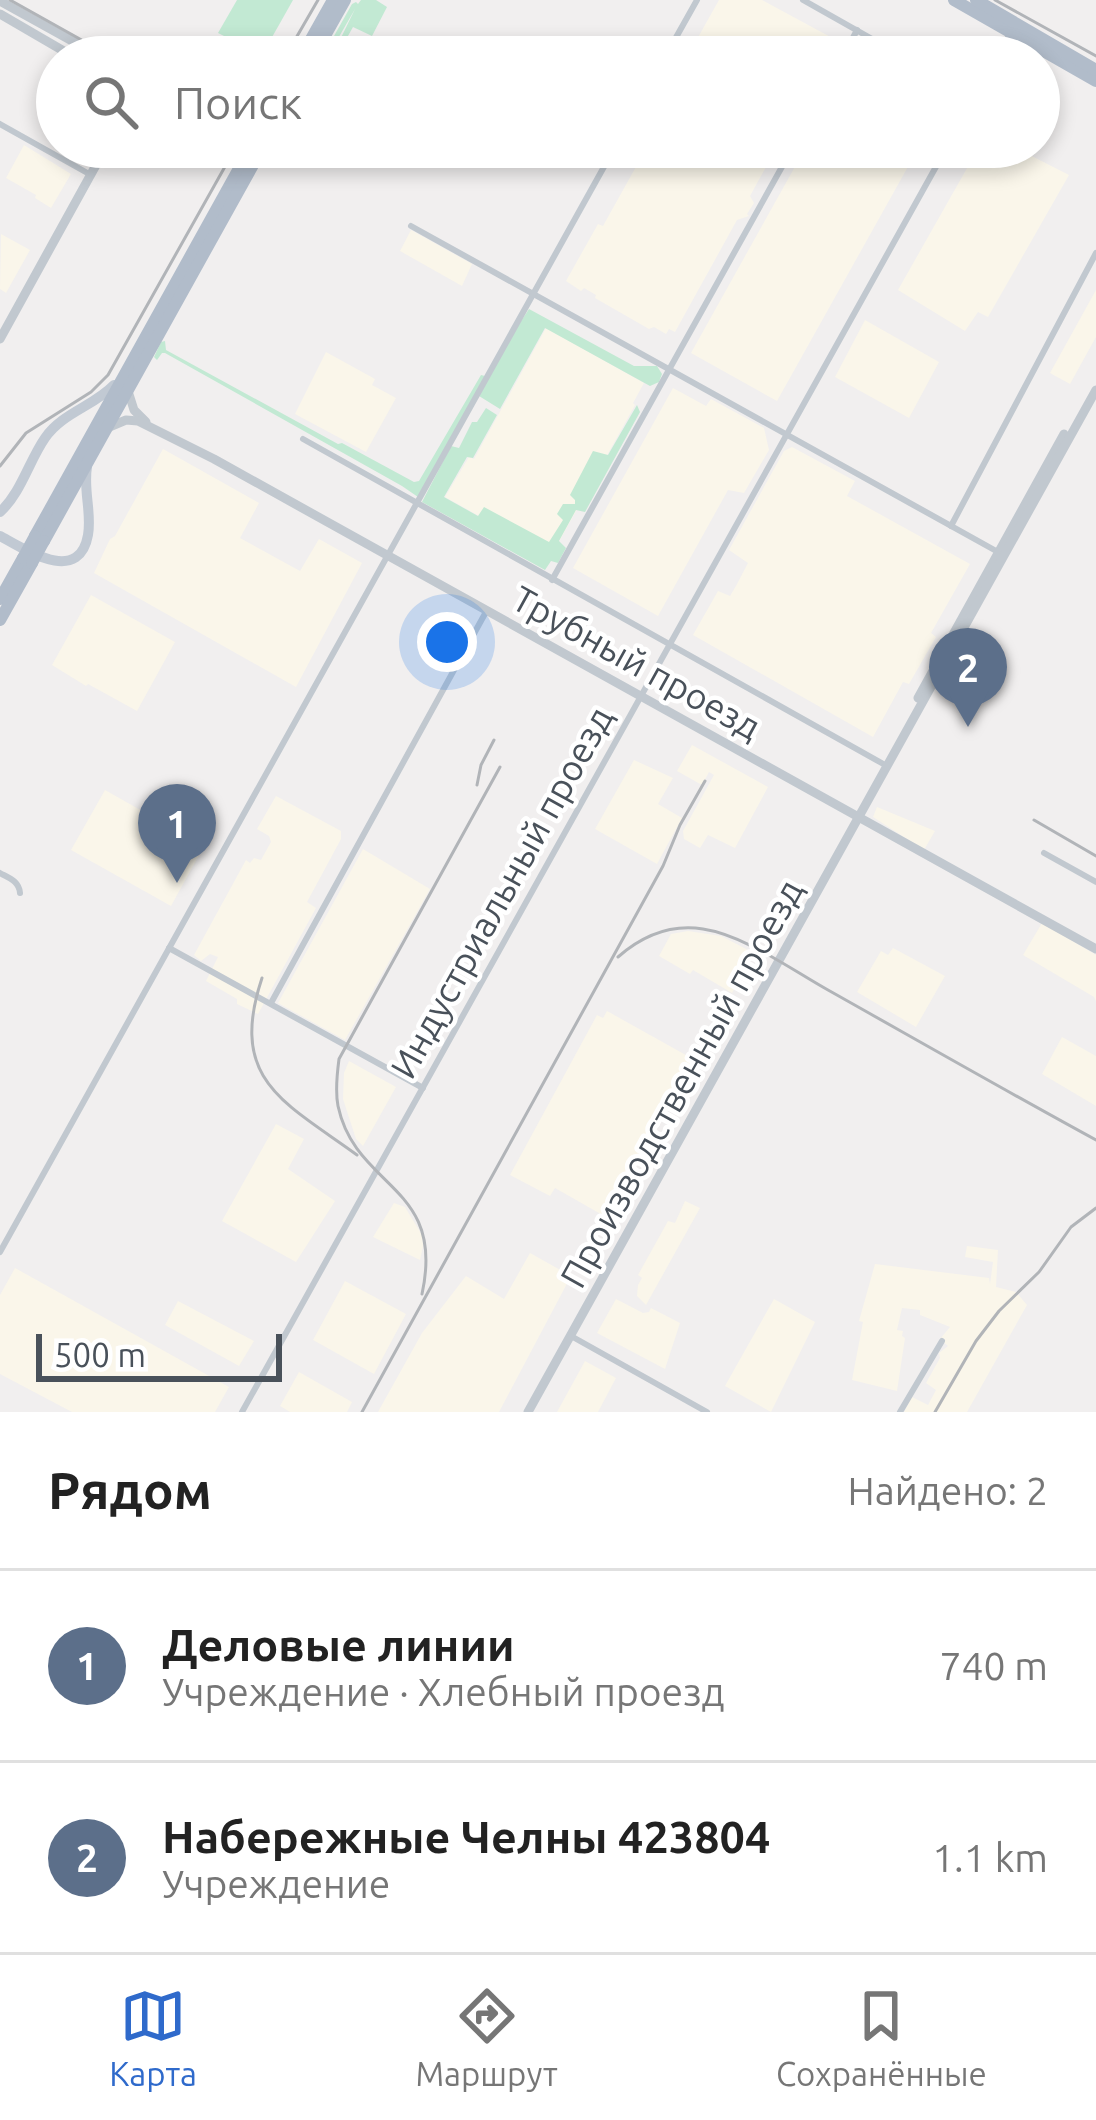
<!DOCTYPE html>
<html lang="ru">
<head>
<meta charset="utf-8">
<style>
	body { margin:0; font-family:Ubuntu,sans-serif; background:#f6f6f6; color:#222 }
	.scale { position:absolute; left:36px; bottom:30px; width:246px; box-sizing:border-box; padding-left:12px; border:6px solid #49515a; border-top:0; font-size:33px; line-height:42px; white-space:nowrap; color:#49515a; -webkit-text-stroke:9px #fff; paint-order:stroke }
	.you { position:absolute; left:447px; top:642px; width:42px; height:42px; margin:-30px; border:9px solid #fff; border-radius:50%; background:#1a73e8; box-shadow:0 0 0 18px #1a73e833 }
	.badge { display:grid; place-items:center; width:78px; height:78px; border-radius:50%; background:#2f6acb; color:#fff; font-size:39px; font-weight:700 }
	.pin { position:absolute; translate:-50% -99px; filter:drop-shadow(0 3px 6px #0008) }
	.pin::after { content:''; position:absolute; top:63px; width:42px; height:36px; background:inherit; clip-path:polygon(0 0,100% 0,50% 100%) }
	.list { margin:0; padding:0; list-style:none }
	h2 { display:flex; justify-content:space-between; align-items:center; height:156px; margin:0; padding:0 48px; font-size:51px }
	h2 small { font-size:39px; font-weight:400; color:#767676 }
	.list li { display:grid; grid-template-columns:78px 1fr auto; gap:36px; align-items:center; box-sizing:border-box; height:192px; padding:0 48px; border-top:3px solid #e0e0e0 }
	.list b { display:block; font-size:45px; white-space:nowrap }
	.list p { margin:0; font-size:39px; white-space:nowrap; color:#767676 }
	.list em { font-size:39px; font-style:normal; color:#767676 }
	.icon { flex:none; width:66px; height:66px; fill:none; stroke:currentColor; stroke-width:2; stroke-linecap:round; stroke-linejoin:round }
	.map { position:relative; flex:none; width:1096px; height:1412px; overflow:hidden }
	.search { position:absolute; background:#fff; box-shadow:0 6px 18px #0003; left:36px; right:36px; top:36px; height:132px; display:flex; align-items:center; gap:30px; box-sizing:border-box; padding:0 42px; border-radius:66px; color:#767676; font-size:45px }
	.sheet { height:540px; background:#fff }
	nav { display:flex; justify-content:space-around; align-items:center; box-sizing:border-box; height:168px; border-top:3px solid #e0e0e0; background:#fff; font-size:33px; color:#767676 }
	nav a { display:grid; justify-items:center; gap:6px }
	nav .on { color:#2f6acb }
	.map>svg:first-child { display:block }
	.commercial { fill:#faf6ea }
	.green { fill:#c2e9d3 }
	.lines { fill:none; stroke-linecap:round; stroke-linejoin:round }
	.minor { stroke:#c1c8cf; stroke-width:6 }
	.tertiary { stroke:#c1c8cf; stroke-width:9 }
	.secondary { stroke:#c1c9d3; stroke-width:10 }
	.primary { stroke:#b1bcca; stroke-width:12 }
	.tram { stroke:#b1b4b8; stroke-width:3 }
	.rail { stroke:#b1b4b8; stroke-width:3 }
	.primary-bridge { stroke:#b1bcca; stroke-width:12 }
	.labels { text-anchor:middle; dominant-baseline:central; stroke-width:9; stroke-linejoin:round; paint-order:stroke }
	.street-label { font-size:36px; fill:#49515a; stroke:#fff }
</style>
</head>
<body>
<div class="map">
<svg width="1096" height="1412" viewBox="0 0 1096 1412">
	<rect width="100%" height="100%" fill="#f1efef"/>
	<!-- commercial -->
	<g class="commercial">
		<path d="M719,0h43l74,40 -3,8 -5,9h-141z"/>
		<path d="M24,145l47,29 -20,34 -16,-10 1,-3 -30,-17z"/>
		<path d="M647,147h130l-27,49 4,7 -7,11 2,2 -12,4 -62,112 -6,-3 -3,5 -12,-7 -5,2 -54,-31 1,-3 -12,-7 -3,3 -15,-10 32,-57 5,2z"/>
		<path d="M806,147h113l-142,254 -86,-48z"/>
		<path d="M979,147h35l55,28 -81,142 -10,-5 -13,19 -67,-41z"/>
		<path d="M411,230l61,34 -10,22 -62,-35z"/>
		<path d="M1,234l29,16 -24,43 -6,-4z"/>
		<path d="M1096,290v47l-26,47 -20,-11z"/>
		<path d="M865,320l74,42 -30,56 -74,-41z"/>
		<path d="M546,328l98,55 -11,20 2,2 -84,151 -106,-59 24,-40 5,2z"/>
		<path d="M326,352l49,27 -3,6 24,13 -30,54 -71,-38z"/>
		<path d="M673,388l33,18 5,-7 53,29 5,22 -25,43 -16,-3 -70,126 -85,-48z"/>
		<path d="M792,447l63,34 -8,15 123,68 -39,69 5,4 -27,47 -6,-2 -30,55 -180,-102 25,-44 12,5 6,-10 12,-23 -19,-13 55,-99z"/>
		<path d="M163,449l96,54 -19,35 60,33 19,-32 43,24 -66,124 -202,-114 16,-34 5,-3z"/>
		<path d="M91,595l84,47 -38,69 -49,-27 -2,2 -34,-21z"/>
		<path d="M692,745l76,42 -33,61 -27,-13 -8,13 -16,-9 -1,-8 31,-56 -5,-3 -7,13 -25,-14z"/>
		<path d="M634,760l39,18 -15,26 24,14 -25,46 -62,-35z"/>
		<path d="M105,790l99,56 -33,60 -100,-56z"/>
		<path d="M276,796l65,35v8l-34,63 9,6 -58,106 -21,-10v-5l-31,-18 12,-24 -8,-3 -9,7 -7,-6 52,-95 4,3 4,-5 7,2 10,-18 -2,-6 -12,-7z"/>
		<path d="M877,807l58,24 -11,19 -51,-33z"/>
		<path d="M363,849l67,40 -85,151 -67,-37z"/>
		<path d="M1042,923l54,32v46l-2,-4 -71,-42z"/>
		<path d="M688,931l33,5 33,17 -22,40 -39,-23 -3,4 -31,-18 12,-22z"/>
		<path d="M893,948l52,28 -29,51 -59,-35 24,-41 7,4z"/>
		<path d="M607,1011l86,48 -60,111 -3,-1 -10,17 1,3 -15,28 -51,-29 -5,8 -40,-21 87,-160 6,3z"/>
		<path d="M1062,1037l34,19v50l-54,-32z"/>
		<path d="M349,1061l47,26 -33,59 -7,-7 -13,-40 1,-26z"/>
		<path d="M276,1124l28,15 -16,30 47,32 -39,61 -74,-41z"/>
		<path d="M685,1201l15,7 -54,97 -9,-9 1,-11 4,-7 -4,-3 30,-54 7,2z"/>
		<path d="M394,1203l11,4 17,28 1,11 -3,14 -47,-23z"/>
		<path d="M967,1246l31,4 -2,37 20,5 11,13 -60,107h-63l8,-15 16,8 8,-15 -10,-7 14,-25 -1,-5 9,-7 -8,-7 10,-12 -30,-12v-5l-18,-2 -5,22 6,1 -1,5 3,2 -8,53 -45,-11 11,-58 -4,-1 16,-57 114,14 1,6 3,-22 -28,-5z"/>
		<path d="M530,1253l41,23 -72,136h-121l44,-79 44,-57 38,23z"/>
		<path d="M15,1268l214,119 -14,25h-143l-72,-38v-79z"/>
		<path d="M345,1281l61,33 -32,60 -61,-34z"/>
		<path d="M616,1299l27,14 6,-1 2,-4 29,15 -15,46 -68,-36z"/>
		<path d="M774,1299l41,23 -44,90 -46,-26z"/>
		<path d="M178,1301l76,40 -15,25 -74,-41z"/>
		<path d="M585,1361l31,17 -18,34h-41z"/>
		<path d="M299,1372l53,30 -5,10h-57l-10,-6z"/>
	</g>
	<!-- green -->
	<g class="green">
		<path d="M237,0h56l-31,55 -44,-22z"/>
		<path d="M361,0h15l11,7 -15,29 -19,-9 -14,25 -4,-2 20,-41 -19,33 -2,-6 18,-32 4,-2 2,2z"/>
		<path d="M529,309l105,57h23l5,8 -3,8 -9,4 -105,-58 -45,81 -21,-13 -61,101 -16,-11 -237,-133h-3l-5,7 -3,-3 7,-15 4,-1 1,9 172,94 4,-1 72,39 5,-1 62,-106 4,1z"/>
		<path d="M637,405l3,7 -55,100 -9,-2 -17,31 7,7 -8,15 -7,-2 -6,9 -123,-68 29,-56 8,2 13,-26h5l9,-14 11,7 -24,43 -6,-1 -23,40 34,19 6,-9 65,35 14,-22 -6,-6 6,-10h12v-4l-5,-5 23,-44 15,4z"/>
	</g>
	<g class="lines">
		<!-- minor -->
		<g class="minor">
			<path d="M803,0l101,57"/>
			<path d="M665,57l32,-57"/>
			<path d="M843,57l14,-27"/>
			<path d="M997,57l13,-23"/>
			<path d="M0,124l91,51"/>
			<path d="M411,226l587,326"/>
			<path d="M303,439l584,327"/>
			<path d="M951,526l145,-273"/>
			<path d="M552,580l241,-433"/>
			<path d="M1044,853l52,29"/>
			<path d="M0,873c9,5 19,8 20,20"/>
			<path d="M169,948l254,140"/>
			<path d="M271,1003l216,-393"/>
			<path d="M0,1252l615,-1105"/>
			<path d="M571,1336l136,76"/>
			<path d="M242,1412l705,-1265"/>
			<path d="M900,1412l42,-71"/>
		</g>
		<!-- tertiary -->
		<g class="tertiary">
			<path d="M0,1l101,56"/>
			<path d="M0,14l74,43"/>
			<path d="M0,339l106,-192"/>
			<path d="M128,391l6,19 12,12"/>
			<path d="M107,428l19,-8 12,1 76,38 882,490"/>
			<path d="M918,698l146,-264"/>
			<path d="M528,1412l568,-1022"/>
		</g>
		<!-- secondary -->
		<g class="secondary">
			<path d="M0,512c21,-19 29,-51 45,-74 17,-25 49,-32 69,-53"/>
			<path d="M0,536c24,13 79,50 88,-1 4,-22 -5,-45 -1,-68"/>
		</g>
		<!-- primary -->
		<g class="primary">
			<path d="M954,0l142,81"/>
			<path d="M976,0l120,70"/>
			<path d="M301,57l32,-57"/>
			<path d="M313,57l32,-57"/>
			<path d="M35,536l216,-389"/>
			<path d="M44,541l219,-394"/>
			<path d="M0,599l23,-41"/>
			<path d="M0,620l32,-57"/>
		</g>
		<!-- tram -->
		<g class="tram">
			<path d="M10,0l102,57"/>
			<path d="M995,0l101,56"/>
			<path d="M285,57l33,-57"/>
			<path d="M0,466l26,-33 65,-41 17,-17 128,-228"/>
		</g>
		<!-- rail -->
		<g class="rail">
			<path d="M477,785l4,-20 13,-25"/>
			<path d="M1034,820l62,36"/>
			<path d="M618,957c24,-21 53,-33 85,-28 41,6 89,41 125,61 89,50 178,101 268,150"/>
			<path d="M262,978c-34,102 22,124 95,177"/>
			<path d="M422,1294c24,-110 -66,-104 -84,-188 -3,-15 -1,-32 1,-47l161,-292"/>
			<path d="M362,1412l301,-546 17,-41 25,-44"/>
			<path d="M935,1412l41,-71 23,-30 40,-39 32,-45 25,-19"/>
		</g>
		<!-- primary-bridge -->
		<g class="primary-bridge">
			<path d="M23,558l12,-22"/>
			<path d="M32,563l12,-22"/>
		</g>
	</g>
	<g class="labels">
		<!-- street labels -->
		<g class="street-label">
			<text transform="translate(637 662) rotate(29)">Трубный проезд</text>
			<text transform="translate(501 892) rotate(-61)">Индустриальный проезд</text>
			<text transform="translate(681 1083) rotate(-61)">Производственный проезд</text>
		</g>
	</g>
</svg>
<div class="scale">500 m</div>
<div class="you"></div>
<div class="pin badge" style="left:177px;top:883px;background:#5c6f8a">1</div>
<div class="pin badge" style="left:968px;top:727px;background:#5c6f8a">2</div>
<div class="search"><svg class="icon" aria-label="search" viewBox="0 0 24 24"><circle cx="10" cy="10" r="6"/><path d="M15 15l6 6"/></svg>Поиск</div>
</div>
<section class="sheet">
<h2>Рядом<small>Найдено: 2</small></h2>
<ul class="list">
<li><span class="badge" style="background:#5c6f8a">1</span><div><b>Деловые линии</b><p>Учреждение · Хлебный проезд</p></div><em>740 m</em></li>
<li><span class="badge" style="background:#5c6f8a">2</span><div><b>Набережные Челны 423804</b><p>Учреждение</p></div><em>1.1 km</em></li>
</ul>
</section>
<nav>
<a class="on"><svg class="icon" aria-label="map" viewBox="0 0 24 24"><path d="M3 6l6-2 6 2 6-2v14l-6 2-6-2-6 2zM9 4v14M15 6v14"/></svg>Карта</a>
<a><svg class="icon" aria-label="directions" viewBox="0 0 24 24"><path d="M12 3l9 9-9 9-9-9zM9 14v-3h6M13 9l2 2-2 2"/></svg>Маршрут</a>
<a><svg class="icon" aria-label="saved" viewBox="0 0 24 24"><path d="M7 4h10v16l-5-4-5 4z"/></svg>Сохранённые</a>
</nav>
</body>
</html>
